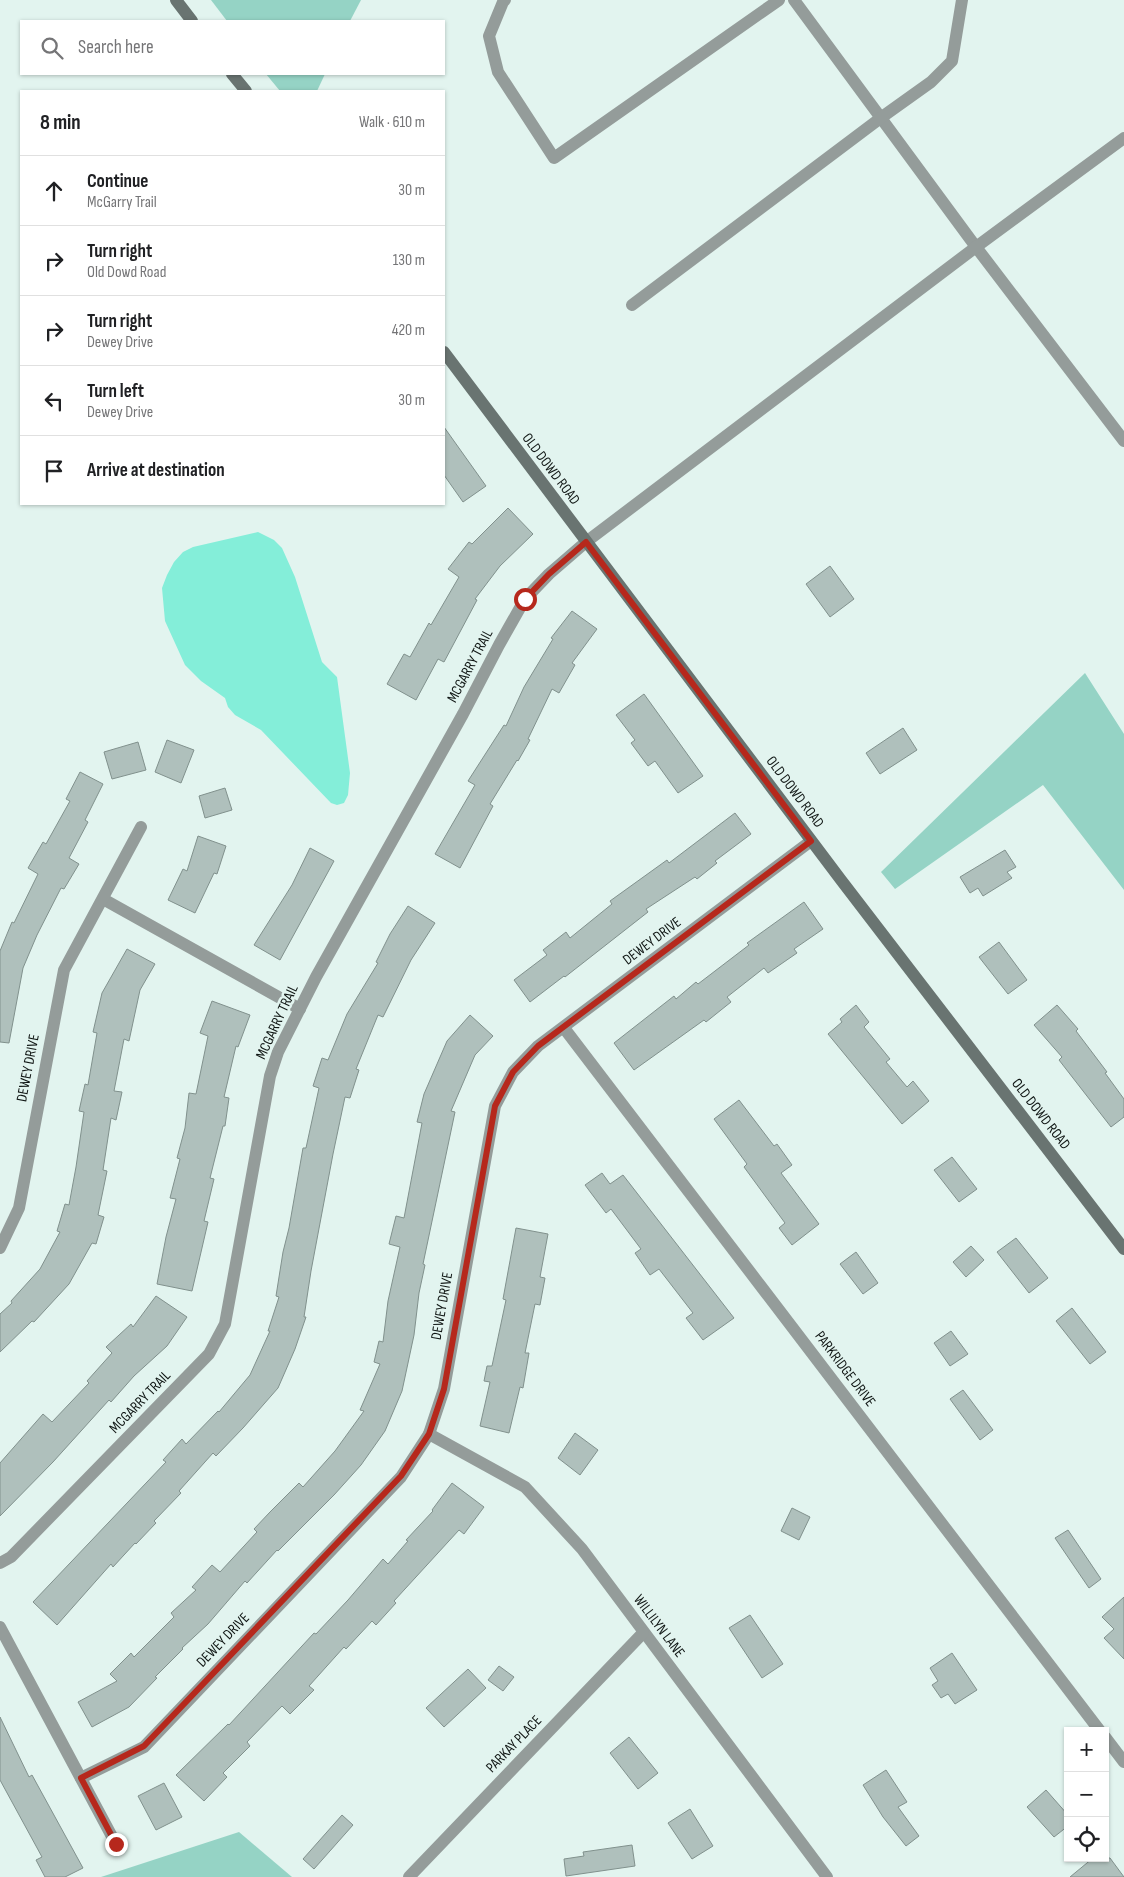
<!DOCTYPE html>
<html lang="en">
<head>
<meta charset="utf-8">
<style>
	body { margin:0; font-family:"Sofia Sans Condensed",sans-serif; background:#f6f6f6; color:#202124 }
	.controls { position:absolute; right:15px; bottom:15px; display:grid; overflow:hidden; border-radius:0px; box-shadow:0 1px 4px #0004 }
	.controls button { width:45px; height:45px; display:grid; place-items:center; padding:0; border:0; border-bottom:1px solid #e0e0e0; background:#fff; color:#202124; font:25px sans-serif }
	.stop { position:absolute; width:15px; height:15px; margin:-11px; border:4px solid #b6281c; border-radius:50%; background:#fff }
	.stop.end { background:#b6281c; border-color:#fff; box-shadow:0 1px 5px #0008 }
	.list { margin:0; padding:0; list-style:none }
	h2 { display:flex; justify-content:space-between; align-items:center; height:65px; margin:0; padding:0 20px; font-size:21px }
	h2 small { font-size:16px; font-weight:400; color:#757577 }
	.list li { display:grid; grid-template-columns:32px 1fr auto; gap:15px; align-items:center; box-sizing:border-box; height:70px; padding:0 20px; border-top:1px solid #e0e0e0 }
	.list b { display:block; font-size:19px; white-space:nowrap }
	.list p { margin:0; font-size:16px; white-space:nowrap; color:#757577 }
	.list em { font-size:16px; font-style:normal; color:#757577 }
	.icon { flex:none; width:28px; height:28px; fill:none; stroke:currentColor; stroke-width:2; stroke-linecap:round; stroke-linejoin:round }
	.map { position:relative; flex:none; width:1124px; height:1877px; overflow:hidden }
	.search { position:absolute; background:#fff; box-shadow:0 1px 4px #0004; left:20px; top:20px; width:425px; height:55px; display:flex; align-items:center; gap:12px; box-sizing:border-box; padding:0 18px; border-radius:0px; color:#757577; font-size:19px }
	.panel { position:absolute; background:#fff; box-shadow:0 1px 4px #0004; left:20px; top:90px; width:425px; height:415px; border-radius:0px }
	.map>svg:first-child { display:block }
	.green { fill:#95d3c5 }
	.water { fill:#84eed9 }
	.building { fill:#afc0bc; stroke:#81918d }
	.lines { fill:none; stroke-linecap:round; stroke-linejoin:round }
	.street { stroke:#949c9a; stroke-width:12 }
	.secondary { stroke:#697471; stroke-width:12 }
	.route { stroke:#b6281c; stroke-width:6 }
	.labels { text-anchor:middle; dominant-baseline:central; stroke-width:5; stroke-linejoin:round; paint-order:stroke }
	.street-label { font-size:15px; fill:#0f1513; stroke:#e2f4ef }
</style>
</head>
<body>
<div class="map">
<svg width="1124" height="1877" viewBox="0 0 1124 1877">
	<rect width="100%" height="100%" fill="#e2f4ef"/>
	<!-- green -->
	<g class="green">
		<path d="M211,0h150l-11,21h-123z"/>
		<path d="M266,74h59l-8,17h-37z"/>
		<path d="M1085,673l39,61v156l-81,-105 -148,104 -14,-17z"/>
		<path d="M239,1832l53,45h-191z"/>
	</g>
	<!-- water -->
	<path class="water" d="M258,532l16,8 8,8 13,29 27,85 15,15 13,96 -2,22 -4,8 -7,2 -6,-2 -70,-73 -26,-15 -7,-8 -3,-9 -24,-17 -16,-16 -20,-44 -3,-33 5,-13 7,-13 9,-10 10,-5z"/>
	<!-- building -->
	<g class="building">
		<path d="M444,427l42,59 -23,16 -19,-27z"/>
		<path d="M508,508l25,26 -33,32 -25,33 2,1 -33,62 -6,-3 -22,41 -29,-16 17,-30 6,3 19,-34 2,2 28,-48 -11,-8 21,-27 3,2z"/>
		<path d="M830,566l24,33 -24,18 -24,-33z"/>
		<path d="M572,611l25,18 -25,34 3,2 -16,28 -7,-4 -24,50 2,1 -12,21 -1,-1 -27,44 3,2 -33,62 -25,-14 40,-69 -7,-4 36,-56 2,1 18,-39 29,-48 -2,-1z"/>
		<path d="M644,694l59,82 -25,17 -23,-32 -7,5 -17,-23 4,-3 -19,-25z"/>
		<path d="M903,728l14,22 -37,24 -14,-21z"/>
		<path d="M167,740l27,10 -13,33 -26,-11z"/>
		<path d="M138,742l8,28 -34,9 -8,-27z"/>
		<path d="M80,772l23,12 -18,36 3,2 -19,36 10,6 -15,25 -3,-1 -24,47 -14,33 -14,75 -9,-1v-91l12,-29 2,1 24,-49 -10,-6 15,-26 3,2 24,-43 -4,-2z"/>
		<path d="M225,788l7,22 -27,8 -6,-22z"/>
		<path d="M735,813l16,21 -36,27 2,2 -20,16 -2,-2 -49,32 2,3 -83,65 -1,-1 -34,26 -16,-22 33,-25 -4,-5 23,-18 4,6 42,-34 -2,-3 57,-41 2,3z"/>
		<path d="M198,836l28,10 -9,28 -3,-1 -19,40 -27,-13 15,-31 4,2z"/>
		<path d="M310,848l24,13 -54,99 -26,-15 38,-60z"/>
		<path d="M1005,850l11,17 -9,5 5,6 -29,18 -5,-8 -8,5 -10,-16z"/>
		<path d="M804,902l19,27 -29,20 3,4 -29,20 -4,-5 -37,29 4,5 -25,20 -2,-2 -70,50 -20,-27 60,-47 2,3 20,-17 2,2 51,-39 -2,-2z"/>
		<path d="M408,906l27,17 -24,37 -28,57 -5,-2 -22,54 3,1 -9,28 -5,-1 -12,57 -22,117 -7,46h2l-11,32 -17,39 -35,40 -27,28 -3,-3 -34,38 2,2 -27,28 2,2 -20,21 -1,-1 -22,24 -2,-3 -54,61 -24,-23 133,-140 -3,-2 19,-21 4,5 32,-33 1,1 31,-37 20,-44h-2l11,-34 -3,-1 7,-44 6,-24 14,-80h3l13,-60 -6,-2 9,-28 6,2 19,-46 31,-51 -2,-1 14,-28z"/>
		<path d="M999,942l28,38 -19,14 -29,-37z"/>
		<path d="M127,949l28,15 -15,26 -11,51 -5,-2 -10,52 8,1 -6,28 -5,-2 -8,52 4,1 -9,44 6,2 -8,27 -4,-1 -23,41 -35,38 -2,-1 -32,31v-38l12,-11 -1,-2 29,-32 20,-37 -3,-1 8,-27 4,1 7,-38 8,-55 -5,-1 6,-27 3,1 9,-52 -4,-1 9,-39z"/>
		<path d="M212,1001l38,14 -12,32 -2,-1 -12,51 5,1 -4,28h-2l-13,52 4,1 -10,42 4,1 -16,69 -35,-7 9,-47 10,-38 -6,-1 10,-39 -3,-1 8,-30 4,-35 7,1 12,-58 -8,-3z"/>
		<path d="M856,1005l13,17 -5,5 26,32 -4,3 21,25 6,-6 16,20 -27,23 -74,-90 14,-12 -2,-3z"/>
		<path d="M1057,1005l21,24 -2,2 31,41 -2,1 19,26v18l-13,10 -52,-67 3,-3 -28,-32z"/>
		<path d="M470,1015l23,21 -18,19 -24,56 4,1 -32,152 2,1 -6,28 -5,42 -12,56 -17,40 -24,34 -27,30 -56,56 -1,-1 -30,33 -2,-2 -37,43 -26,24 1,1 -28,28 2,1 -28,29 -37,20 -14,-25 39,-21 -7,-7 21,-21 3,4 40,-40 -3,-4 25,-23 -4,-3 20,-22 8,7 37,-40 -3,-3 16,-17 29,-29 4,4 32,-36 29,-40 -4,-1 20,-46 -6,-2 5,-21 4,1 5,-41 12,-54 -11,-3 7,-28 8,2 18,-95 -5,-1 7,-28 23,-53z"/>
		<path d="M739,1100l35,46 3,-2 15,21 -11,8 38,51 -27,21 -13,-17 6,-5 -41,-56 3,-3 -33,-45z"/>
		<path d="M952,1157l25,32 -18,13 -25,-32z"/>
		<path d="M602,1173l8,11 13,-9 111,143 -31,22 -17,-22 7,-5 -34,-44 -9,6 -15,-22 6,-4 -30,-40 -5,4 -21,-28z"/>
		<path d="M516,1228l32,6 -8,43 5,1 -5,27 -5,-1 -10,49h4l-6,35 -3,-1 -11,46 -29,-7 10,-44 -6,-1 3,-15h5l14,-66 -3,-1z"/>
		<path d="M1016,1238l32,40 -19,15 -32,-41z"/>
		<path d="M971,1246l13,14 -18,17 -13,-15z"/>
		<path d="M856,1252l22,31 -15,11 -23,-30z"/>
		<path d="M156,1296l31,21 -20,29 -33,30 -23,26 -2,-2 -56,62 -53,54v-53l43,-49 9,8 37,-39 -2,-2 25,-28 -6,-6 25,-23 2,3z"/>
		<path d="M1072,1308l34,44 -16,12 -34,-43z"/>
		<path d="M951,1331l17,23 -18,12 -16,-23z"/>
		<path d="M963,1390l30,40 -13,10 -30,-41z"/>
		<path d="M575,1433l23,17 -18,25 -22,-17z"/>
		<path d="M452,1483l32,24 -20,27 -5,-4 -65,71 2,2 -20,22 -4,-4 -26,28 -2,-2 -35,39 5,4 -24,24 -8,-8 -35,36 3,4 -27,27 4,4 -23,24 -28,-26 52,-51 1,1 85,-92 2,1 32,-34 35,-41 5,5 20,-23 -2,-1 27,-29 -1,-1z"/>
		<path d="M792,1508l18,9 -11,23 -18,-9z"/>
		<path d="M1068,1530l33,49 -12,9 -34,-50z"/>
		<path d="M1124,1597v62l-20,-21 10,-9 -12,-12z"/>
		<path d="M750,1615l33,49 -21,14 -33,-50z"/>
		<path d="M952,1653l25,37 -22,14 -7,-10 -7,4 -9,-13 6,-4 -8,-13z"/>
		<path d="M499,1666l15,11 -11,14 -15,-11z"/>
		<path d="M468,1669l18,19 -42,39 -18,-19z"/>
		<path d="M0,1717l29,60 3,-2 51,93 -18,9h-20l-9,-17 6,-3 -42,-77z"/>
		<path d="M629,1737l29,36 -20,16 -28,-36z"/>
		<path d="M886,1770l21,32 -9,5 21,29 -13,10 -23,-29 -20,-32z"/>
		<path d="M164,1783l18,34 -26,13 -18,-34z"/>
		<path d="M1046,1790l22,25v11l-14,11 -27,-30z"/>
		<path d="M690,1809l23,37 -21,13 -24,-36z"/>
		<path d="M342,1815l11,10 -39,44 -11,-10z"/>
		<path d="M632,1845l3,21 -69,10 -2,-17 20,-3 -1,-4z"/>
		<path d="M1093,1858h17l14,19h-54z"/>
	</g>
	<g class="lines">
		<!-- street -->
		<g class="street">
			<path d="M505,0l-2,2 -14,34 9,36 56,86 225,-158"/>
			<path d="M794,0l182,247 148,194"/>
			<path d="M632,305l250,-188 49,-35 21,-21 10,-61"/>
			<path d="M103,899l197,110"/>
			<path d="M564,1028l536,703"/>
			<path d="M0,1248l19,-40 45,-238 77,-143"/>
			<path d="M429,1434l96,53 57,62 245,328"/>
			<path d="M0,1563l11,-6 198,-203 16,-30 45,-248 8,-24 38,-75 147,-263 36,-69 26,-46 24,-25 37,-32 390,-295 148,-109"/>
			<path d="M0,1627l116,217"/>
			<path d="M1105,1737l19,25"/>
			<path d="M81,1778l63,-31 257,-270 28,-43 15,-45 51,-283 18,-34 25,-26 273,-205"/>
			<path d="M409,1877l234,-244"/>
		</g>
		<!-- secondary -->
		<g class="secondary">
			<path d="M176,0l16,21"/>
			<path d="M232,74l14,17"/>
			<path d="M444,352l397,528 283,369"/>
		</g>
	</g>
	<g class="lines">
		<!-- route -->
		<path class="route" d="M116,1844l-35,-66 63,-32 257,-270 28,-42 15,-45 51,-283 18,-34 25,-26 273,-205 -225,-299 -37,32 -24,25"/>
	</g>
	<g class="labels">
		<!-- street labels -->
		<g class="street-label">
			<text transform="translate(551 469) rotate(53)">OLD DOWD ROAD</text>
			<text transform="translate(470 666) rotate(-62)">MCGARRY TRAIL</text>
			<text transform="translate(795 792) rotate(53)">OLD DOWD ROAD</text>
			<text transform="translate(652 941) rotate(-37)">DEWEY DRIVE</text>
			<text transform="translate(277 1022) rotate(-65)">MCGARRY TRAIL</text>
			<text transform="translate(28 1068) rotate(-79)">DEWEY DRIVE</text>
			<text transform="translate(1041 1114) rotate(52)">OLD DOWD ROAD</text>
			<text transform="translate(442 1306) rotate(-80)">DEWEY DRIVE</text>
			<text transform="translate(845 1369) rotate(53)">PARKRIDGE DRIVE</text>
			<text transform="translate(140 1402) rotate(-46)">MCGARRY TRAIL</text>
			<text transform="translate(659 1626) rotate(53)">WILLILYN LANE</text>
			<text transform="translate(223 1640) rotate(-46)">DEWEY DRIVE</text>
			<text transform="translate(514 1744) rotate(-46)">PARKAY PLACE</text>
		</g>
	</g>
</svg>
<div class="controls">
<button>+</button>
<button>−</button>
<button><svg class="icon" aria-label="locate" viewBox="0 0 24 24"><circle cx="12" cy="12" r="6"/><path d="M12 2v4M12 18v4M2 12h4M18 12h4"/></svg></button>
</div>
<div class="stop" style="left:525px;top:599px"></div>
<div class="stop end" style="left:116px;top:1844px"></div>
<div class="search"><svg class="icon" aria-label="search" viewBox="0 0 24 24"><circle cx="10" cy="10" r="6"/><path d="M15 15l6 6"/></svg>Search here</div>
<section class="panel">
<h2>8 min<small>Walk · 610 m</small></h2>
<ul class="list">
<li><svg class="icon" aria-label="ahead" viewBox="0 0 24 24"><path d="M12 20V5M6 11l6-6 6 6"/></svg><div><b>Continue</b><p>McGarry Trail</p></div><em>30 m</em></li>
<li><svg class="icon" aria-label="right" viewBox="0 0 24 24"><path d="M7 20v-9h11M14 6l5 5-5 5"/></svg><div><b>Turn right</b><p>Old Dowd Road</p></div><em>130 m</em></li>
<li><svg class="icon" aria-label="right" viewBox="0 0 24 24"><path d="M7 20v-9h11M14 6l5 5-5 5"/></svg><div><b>Turn right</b><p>Dewey Drive</p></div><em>420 m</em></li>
<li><svg class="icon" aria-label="left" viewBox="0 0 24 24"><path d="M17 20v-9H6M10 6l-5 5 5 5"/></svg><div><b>Turn left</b><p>Dewey Drive</p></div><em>30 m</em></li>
<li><svg class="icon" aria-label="arrive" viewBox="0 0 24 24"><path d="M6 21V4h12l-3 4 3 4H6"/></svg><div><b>Arrive at destination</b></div></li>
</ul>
</section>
</div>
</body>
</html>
